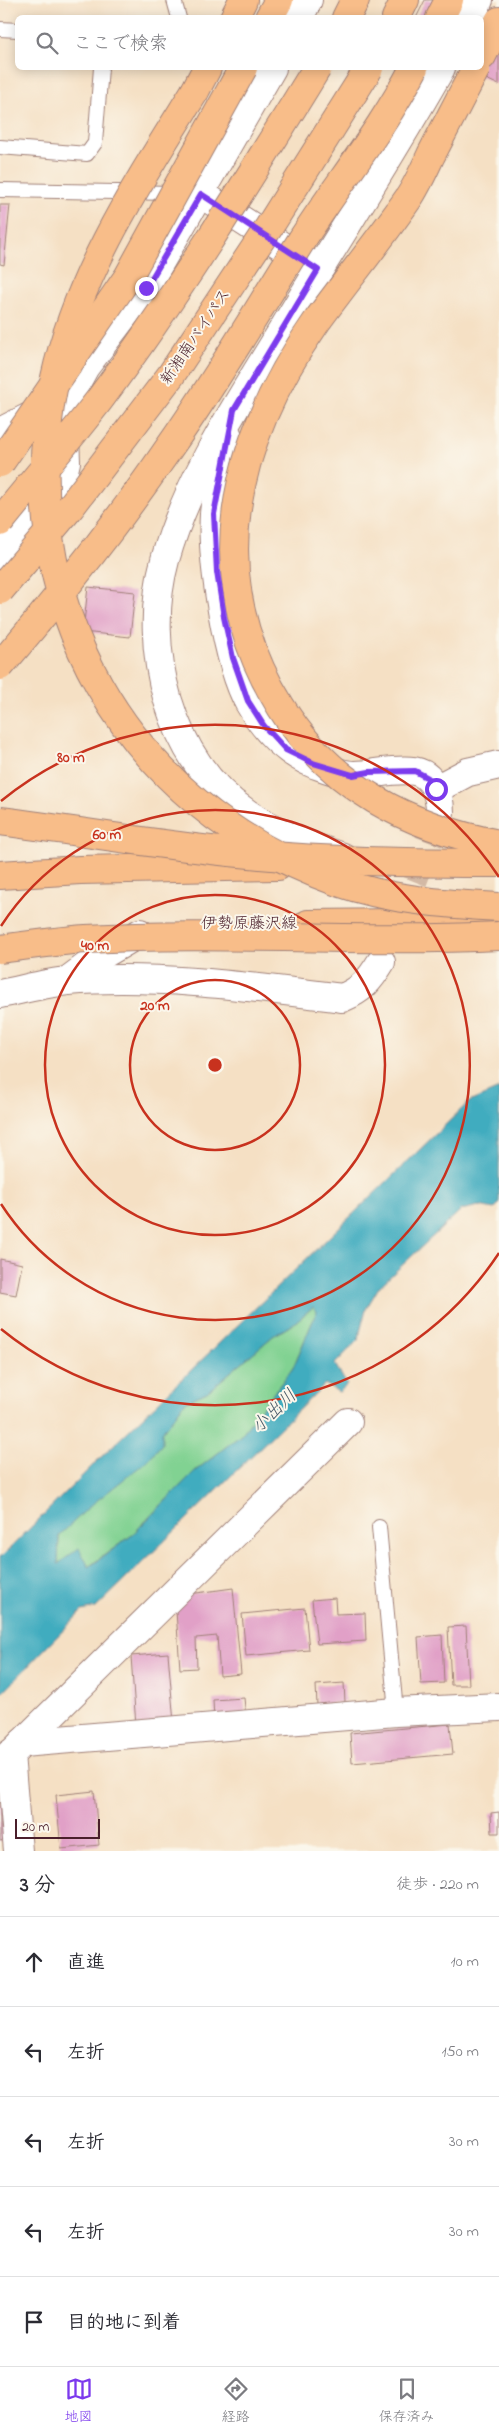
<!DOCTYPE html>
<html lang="ja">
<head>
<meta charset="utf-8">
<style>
	body { margin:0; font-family:"Indie Flower","Klee One",sans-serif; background:#f2f2f3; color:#2b2b33 }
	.scale { position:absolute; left:15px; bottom:12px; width:85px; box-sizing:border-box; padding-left:5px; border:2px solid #4a1f2b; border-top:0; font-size:14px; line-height:18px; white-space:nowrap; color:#4a1f2b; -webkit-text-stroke:4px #fbf7ec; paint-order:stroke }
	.stop { position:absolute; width:15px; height:15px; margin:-11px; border:4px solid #7c3aed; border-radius:50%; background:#fff }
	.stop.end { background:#7c3aed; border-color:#fff; box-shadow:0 1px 5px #0008 }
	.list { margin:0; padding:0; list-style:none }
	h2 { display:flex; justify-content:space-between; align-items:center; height:65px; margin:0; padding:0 20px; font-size:21px }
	h2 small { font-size:16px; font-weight:400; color:#7c7c81 }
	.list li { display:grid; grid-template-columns:32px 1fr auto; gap:15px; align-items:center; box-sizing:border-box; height:90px; padding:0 20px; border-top:1px solid #e1e1e2 }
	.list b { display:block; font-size:19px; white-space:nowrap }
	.list em { font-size:16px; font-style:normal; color:#7c7c81 }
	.icon { flex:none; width:28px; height:28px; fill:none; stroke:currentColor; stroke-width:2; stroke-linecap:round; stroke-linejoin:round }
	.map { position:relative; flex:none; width:499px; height:1851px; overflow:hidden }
	.search { position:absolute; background:#fff; box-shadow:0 2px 12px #0003; left:15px; right:15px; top:15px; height:55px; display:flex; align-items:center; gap:12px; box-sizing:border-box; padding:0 18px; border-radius:8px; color:#7c7c81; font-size:19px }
	.sheet { height:515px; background:#fff }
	nav { display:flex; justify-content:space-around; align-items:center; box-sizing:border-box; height:70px; border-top:1px solid #e1e1e2; background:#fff; font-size:14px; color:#7c7c81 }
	nav a { display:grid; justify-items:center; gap:2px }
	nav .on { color:#7c3aed }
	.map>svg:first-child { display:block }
	.green { fill:#81d292; stroke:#66785e }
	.water { fill:#40acbf; stroke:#456675; fill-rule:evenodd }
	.building { fill:#e1a0c7 }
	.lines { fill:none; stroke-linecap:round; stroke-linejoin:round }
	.minor-tunnel { stroke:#d3b9a5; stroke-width:28; stroke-dasharray:28 14; stroke-linecap:butt }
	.service-casing { stroke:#a08078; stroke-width:16 }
	.minor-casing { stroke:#a08078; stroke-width:30 }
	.primary-casing { stroke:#a08078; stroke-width:30 }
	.motorway-casing { stroke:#a08078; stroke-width:30 }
	.service { stroke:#fff; stroke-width:14 }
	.minor { stroke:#fff; stroke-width:28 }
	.primary { stroke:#f8bd89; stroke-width:28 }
	.motorway { stroke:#f8bd89; stroke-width:28 }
	.motorway-bridge-casing { stroke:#a08078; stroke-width:30; stroke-linecap:butt }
	.motorway-bridge { stroke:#f8bd89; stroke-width:28 }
	.route { stroke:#7c3aed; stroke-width:6 }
	.ring { fill:none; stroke:#c8321e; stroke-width:2.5 }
	.labels { text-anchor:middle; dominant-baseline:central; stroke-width:4; stroke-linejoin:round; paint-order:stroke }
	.street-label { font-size:16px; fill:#4a1f2b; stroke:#fbf7ec }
	.water-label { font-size:18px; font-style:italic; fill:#465766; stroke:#fbf7ec }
	.centre { fill:#c8321e; stroke:#fbf7ec; stroke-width:2.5 }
	.ring-label { font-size:15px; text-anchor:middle; font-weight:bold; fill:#c8321e; stroke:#fbf7ec; stroke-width:4; stroke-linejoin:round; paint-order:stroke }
</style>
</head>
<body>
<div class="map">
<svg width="499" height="1851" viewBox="0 0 499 1851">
	<rect width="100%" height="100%" fill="#fbf7ec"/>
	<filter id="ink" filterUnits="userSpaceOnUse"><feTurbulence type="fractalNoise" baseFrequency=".02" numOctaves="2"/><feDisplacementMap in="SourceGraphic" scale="10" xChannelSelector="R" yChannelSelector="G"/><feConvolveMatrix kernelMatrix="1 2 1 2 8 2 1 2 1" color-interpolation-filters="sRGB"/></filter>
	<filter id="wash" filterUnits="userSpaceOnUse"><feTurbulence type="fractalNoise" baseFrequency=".0096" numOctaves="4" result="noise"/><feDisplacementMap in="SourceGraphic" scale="20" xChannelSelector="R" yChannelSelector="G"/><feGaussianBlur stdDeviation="1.12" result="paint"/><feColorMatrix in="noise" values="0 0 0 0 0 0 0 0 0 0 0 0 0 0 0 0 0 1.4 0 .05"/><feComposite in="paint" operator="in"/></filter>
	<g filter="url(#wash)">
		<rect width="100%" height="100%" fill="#f5e0c4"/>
		<!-- green -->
		<path class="green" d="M313,1307l4,4 -24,57 -52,67 -47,37 -63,64 -43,31 -9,-18 -21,16 1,-29 103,-104 23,-30 22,-10 66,-56 20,-12z"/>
		<!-- water -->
		<path class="water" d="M499,1089v115l-5,5 -15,-3 -18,4 -82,77 -13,22 -8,31 -23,24 12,21 -8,7 -14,-8 -229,224 -14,3 -82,84v-137l98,-98 371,-358zM313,1307l4,4 -24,57 -52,67 -47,37 -63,64 -42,31 -10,-19 -21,16 1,-28 31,-30 57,-45 15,-17v-12l23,-30 22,-10 66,-56 20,-12z"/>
		<g id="blocks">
			<!-- building -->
			<g class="building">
				<path d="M425,0h22l31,18h-62z"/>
				<path d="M482,21l17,9v55l-36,-17h19z"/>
				<path d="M0,205h10l-6,60 -4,-1z"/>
				<path d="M88,587l47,5 -5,45 -47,-5z"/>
				<path d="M0,1259l22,5 -6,31 -16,-3z"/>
				<path d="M233,1588l8,86 -21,2 -3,-40 -21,2 1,30 -17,1 -5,-73z"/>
				<path d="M335,1598l1,16 29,-1 1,28 -49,3 -5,-44z"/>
				<path d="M305,1608l4,42 -63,6 -4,-42z"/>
				<path d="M466,1626l3,59h-18l-3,-58z"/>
				<path d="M442,1635l2,48 -23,1 -3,-47z"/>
				<path d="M168,1653l6,70 -38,3 -5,-70z"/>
				<path d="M344,1683l1,19 -28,3 -1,-20z"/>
				<path d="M244,1698l2,20 -32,2 -1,-20z"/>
				<path d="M450,1724l3,30 -101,9 -2,-30z"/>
				<path d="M94,1791l5,54 -38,4 -5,-54z"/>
				<path d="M0,1802h5l2,38 -7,1z"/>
				<path d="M499,1812v21h-7l-1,-20z"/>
			</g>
		</g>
	</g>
	<g filter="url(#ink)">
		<use href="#blocks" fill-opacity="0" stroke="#a08078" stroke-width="1"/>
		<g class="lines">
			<!-- minor-tunnel -->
			<path class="minor-tunnel" d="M398,920l42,-108"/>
			<!-- service casing -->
			<g class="service-casing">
				<g id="service">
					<path d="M174,0l5,18"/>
					<path d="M0,29l18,1"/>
					<path d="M0,147l87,7 8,-11 6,-75"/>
					<path d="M0,190l175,3"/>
					<path d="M379,1527l17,185"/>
				</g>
			</g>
			<!-- minor casing -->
			<g class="minor-casing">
				<g id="minor">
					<path d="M299,18l9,-18"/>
					<path d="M469,18l10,-18"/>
					<path d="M209,199l104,67"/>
					<path d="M0,432l41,-21"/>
					<path d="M228,436c-5,25 -12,52 -14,78 -3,46 13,150 35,189 15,26 36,49 65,61 11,4 28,11 40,11 19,0 40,-7 60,-4 19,3 26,24 26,41"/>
					<path d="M0,555l62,-76 4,-17 -2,-57 21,-38 60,-79 127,-220"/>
					<path d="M436,789l32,-17 31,-7"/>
					<path d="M343,857c-34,-11 -67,-24 -96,-44 -78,-51 -106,-166 -82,-253 24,-85 75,-160 120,-234 52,-87 107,-171 156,-258"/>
					<path d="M67,981l32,-24 41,-24"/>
					<path d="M0,994c22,-4 45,-11 68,-13 91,-7 184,6 274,17 20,-8 28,-18 39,-36"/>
					<path d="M22,1743l374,-31 103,-5"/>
					<path d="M10,1754l8,97"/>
					<path d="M0,1765l348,-343"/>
				</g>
			</g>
			<!-- primary casing -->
			<g class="primary-casing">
				<g id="primary">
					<path d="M0,875l80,-5 198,-4"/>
					<path d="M308,924l191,-2"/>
				</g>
			</g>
			<!-- motorway casing -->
			<g class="motorway-casing">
				<g id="motorway">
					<path d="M234,18l9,-18"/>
					<path d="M269,18l10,-18"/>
					<path d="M346,18l9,-18"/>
					<path d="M396,18l9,-18"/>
					<path d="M440,18l9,-18"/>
					<path d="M482,56l17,-35"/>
					<path d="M195,91l12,-23"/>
				</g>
			</g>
			<!-- service -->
			<use href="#service" class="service"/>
			<!-- minor -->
			<use href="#minor" class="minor"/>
			<!-- primary -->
			<use href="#primary" class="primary"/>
			<!-- motorway -->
			<use href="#motorway" class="motorway"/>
			<!-- motorway-bridge casing -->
			<g class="motorway-bridge-casing">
				<g id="motorway-bridge">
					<path d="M476,68c-15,29 -30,58 -45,87 -7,15 -14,31 -23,44 -29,42 -61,81 -91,122 -84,120 -118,255 -36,386 50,81 128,120 218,137"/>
					<path d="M195,91c-56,90 -117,182 -140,287 -47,222 70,428 283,504 51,18 108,22 161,25"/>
					<path d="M0,463l128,-186 115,-209"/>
					<path d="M0,522c33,-41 68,-81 100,-123 79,-106 148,-219 217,-331"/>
					<path d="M0,590l69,-81 102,-134 98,-148 100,-159"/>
					<path d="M0,666c60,-70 117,-142 169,-218 48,-68 90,-140 134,-210 37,-57 80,-110 111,-170"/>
					<path d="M0,821c87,11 173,27 260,34 79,7 159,8 239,8"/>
					<path d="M0,949c29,-4 58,-8 86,-10 138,-8 275,4 413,-3"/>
				</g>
			</g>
			<!-- motorway-bridge -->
			<use href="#motorway-bridge" class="motorway-bridge"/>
		</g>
	</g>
	<g class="lines" filter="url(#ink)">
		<!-- route -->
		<path class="route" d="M146,288l55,-94 117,76 -84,140 -20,104 3,58 7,45 9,41 15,43 16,25 22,24 27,13 40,12 16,-3 46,-1 13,7 8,11"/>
	</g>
	<!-- distance rings -->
	<g class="ring">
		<circle cx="215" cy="1065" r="85"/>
		<circle cx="215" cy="1065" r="170"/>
		<path d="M1 926A255 255 0 1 1 1 1204"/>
		<path d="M499 1253A340 340 0 0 1 1 1329M1 801A340 340 0 0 1 499 877"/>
	</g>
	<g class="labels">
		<!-- street labels -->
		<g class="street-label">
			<text transform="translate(196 337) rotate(-56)">新湘南バイパス</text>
			<text x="249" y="924">伊勢原藤沢線</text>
		</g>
		<!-- water labels -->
		<g class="water-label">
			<text transform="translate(275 1412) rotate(-44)">小出川</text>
		</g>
	</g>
	<circle cx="215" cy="1065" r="8" class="centre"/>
	<g class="ring-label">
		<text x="71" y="762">80 m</text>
		<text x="107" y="839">60 m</text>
		<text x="95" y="950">40 m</text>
		<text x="155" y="1010">20 m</text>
	</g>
</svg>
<div class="scale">20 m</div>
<div class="stop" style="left:436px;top:789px"></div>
<div class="stop end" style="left:146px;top:288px"></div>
<div class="search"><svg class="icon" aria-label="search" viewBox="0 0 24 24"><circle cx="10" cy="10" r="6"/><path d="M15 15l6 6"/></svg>ここで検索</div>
</div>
<section class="sheet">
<h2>3 分<small>徒歩 · 220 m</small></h2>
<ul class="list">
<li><svg class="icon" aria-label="ahead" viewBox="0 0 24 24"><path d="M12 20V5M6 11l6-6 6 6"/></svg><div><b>直進</b></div><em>10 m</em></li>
<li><svg class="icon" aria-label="left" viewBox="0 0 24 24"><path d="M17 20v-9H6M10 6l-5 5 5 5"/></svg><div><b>左折</b></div><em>150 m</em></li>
<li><svg class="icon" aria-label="left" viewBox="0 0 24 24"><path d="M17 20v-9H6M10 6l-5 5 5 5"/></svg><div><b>左折</b></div><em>30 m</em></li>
<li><svg class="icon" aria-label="left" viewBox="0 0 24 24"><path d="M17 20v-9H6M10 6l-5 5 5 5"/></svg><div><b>左折</b></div><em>30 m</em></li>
<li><svg class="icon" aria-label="arrive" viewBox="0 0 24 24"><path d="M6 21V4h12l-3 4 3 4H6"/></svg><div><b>目的地に到着</b></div></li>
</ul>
</section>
<nav>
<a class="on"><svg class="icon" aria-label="map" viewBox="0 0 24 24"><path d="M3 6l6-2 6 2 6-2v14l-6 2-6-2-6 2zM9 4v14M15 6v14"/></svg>地図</a>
<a><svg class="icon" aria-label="directions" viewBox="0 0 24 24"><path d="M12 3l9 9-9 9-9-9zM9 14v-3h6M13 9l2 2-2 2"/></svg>経路</a>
<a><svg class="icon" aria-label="saved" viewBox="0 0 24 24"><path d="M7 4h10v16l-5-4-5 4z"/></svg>保存済み</a>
</nav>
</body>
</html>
